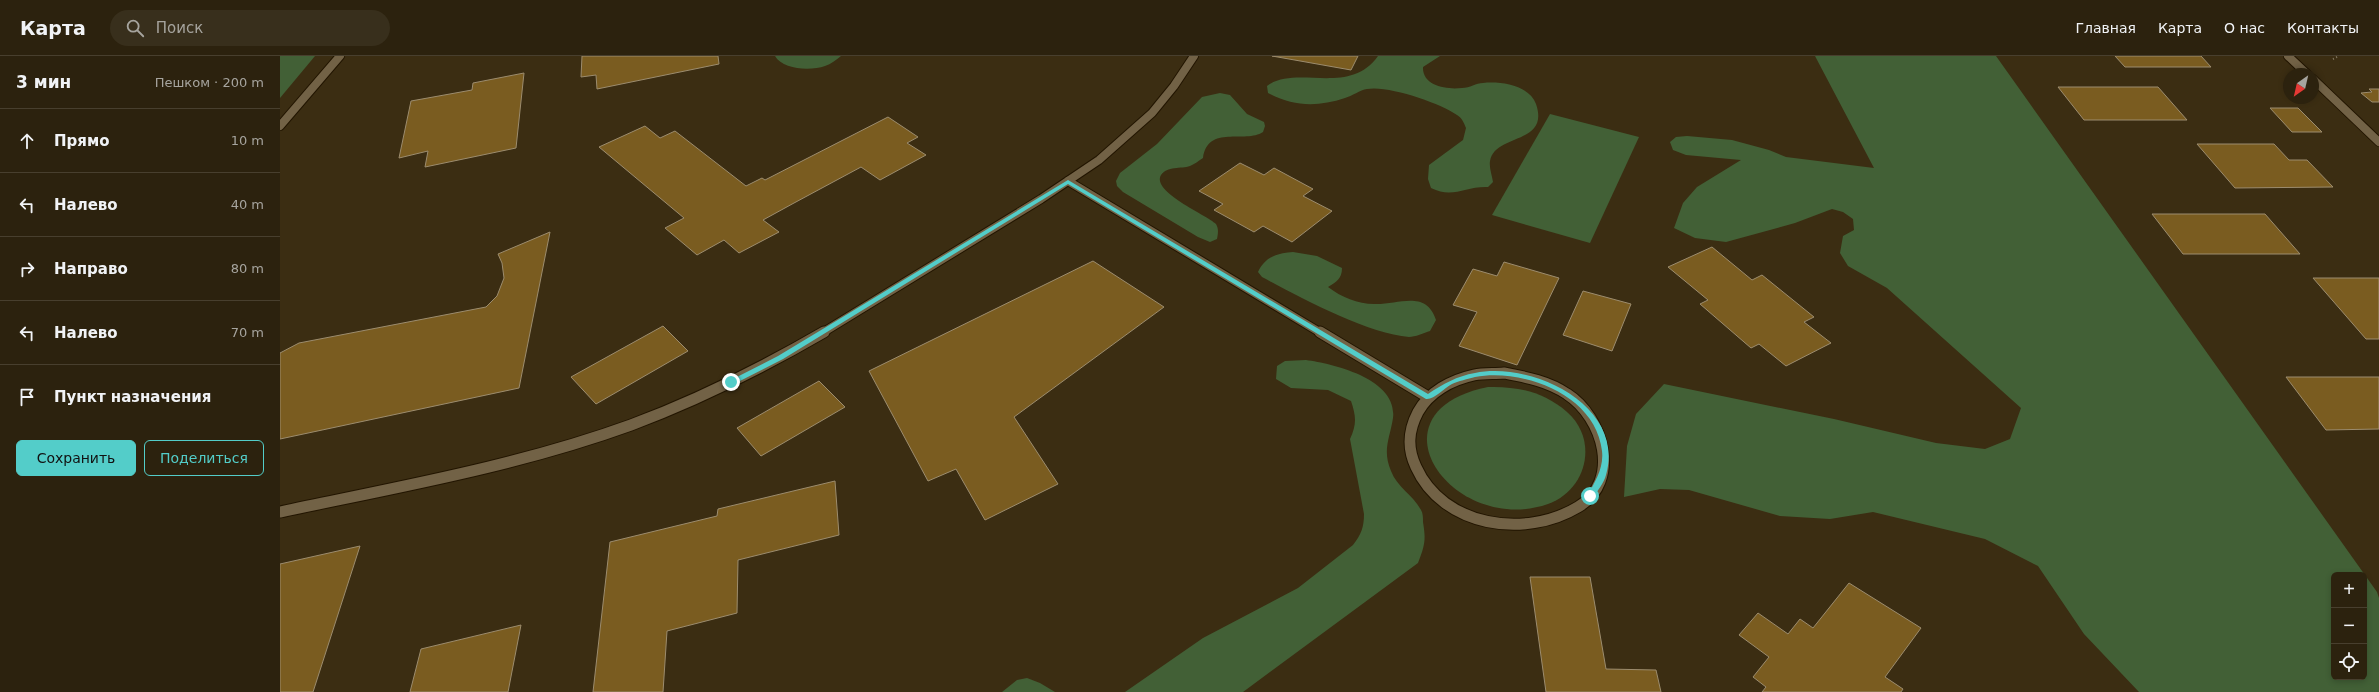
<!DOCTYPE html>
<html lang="ru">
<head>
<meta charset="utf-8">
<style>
	body { margin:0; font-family:"DejaVu Sans",sans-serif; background:#382f1c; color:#f1f3f6 }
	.controls { position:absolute; right:12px; bottom:12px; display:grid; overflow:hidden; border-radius:6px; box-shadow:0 2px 6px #0003 }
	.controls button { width:36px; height:36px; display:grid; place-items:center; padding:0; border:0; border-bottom:1px solid #483f2e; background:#2c220e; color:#f1f3f6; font:20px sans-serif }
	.compass { position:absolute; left:2003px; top:12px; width:36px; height:36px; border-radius:50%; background:#2c220e; box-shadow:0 2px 6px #0003; rotate:214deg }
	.stop { position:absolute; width:12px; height:12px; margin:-9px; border:3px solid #53cdc9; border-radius:50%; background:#fff }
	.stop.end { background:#53cdc9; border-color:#fff; box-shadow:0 1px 4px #0008 }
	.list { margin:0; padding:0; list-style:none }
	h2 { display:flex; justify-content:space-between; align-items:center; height:52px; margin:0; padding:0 16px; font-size:17px }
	h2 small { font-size:13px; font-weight:400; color:#a6a49e }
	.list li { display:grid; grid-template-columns:26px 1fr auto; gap:12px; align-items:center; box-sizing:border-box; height:64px; padding:0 16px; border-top:1px solid #483f2e }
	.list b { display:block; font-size:15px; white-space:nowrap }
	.list em { font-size:13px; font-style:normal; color:#a6a49e }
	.actions { display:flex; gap:8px; padding:12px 16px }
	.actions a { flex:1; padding:9px 0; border:1px solid #53cdc9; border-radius:6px; text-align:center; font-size:14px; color:#53cdc9 }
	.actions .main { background:#53cdc9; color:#111 }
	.icon { flex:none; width:22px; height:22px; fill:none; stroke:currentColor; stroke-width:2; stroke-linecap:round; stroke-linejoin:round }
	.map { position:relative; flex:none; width:2099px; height:636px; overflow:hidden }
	header { display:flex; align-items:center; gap:24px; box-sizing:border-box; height:56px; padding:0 20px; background:#2c220e; border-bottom:1px solid #483f2e }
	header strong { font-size:19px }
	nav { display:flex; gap:22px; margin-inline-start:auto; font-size:14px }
	.search { width:280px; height:36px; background:#382f1c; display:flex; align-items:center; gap:10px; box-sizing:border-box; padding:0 14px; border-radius:22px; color:#a6a49e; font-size:15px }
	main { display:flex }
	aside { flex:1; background:#2c220e }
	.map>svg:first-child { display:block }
	.green { fill:#426036; fill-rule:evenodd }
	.building { fill:#7a5c20; stroke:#9c8c6e }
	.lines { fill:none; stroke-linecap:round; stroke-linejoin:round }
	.minor-far1-casing { stroke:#221500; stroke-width:10 }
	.minor-casing { stroke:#221500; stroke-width:13 }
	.path { stroke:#897e68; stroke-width:2; stroke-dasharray:1 2.5; stroke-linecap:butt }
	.minor-far1 { stroke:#726246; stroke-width:8 }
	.minor { stroke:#726246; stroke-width:11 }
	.route { fill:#53cdc9 }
</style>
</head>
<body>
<header>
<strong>Карта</strong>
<div class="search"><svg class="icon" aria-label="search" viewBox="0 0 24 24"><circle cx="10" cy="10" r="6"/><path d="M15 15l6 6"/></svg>Поиск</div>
<nav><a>Главная</a><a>Карта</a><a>О нас</a><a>Контакты</a></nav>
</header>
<main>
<aside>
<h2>3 мин<small>Пешком · 200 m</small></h2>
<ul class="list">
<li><svg class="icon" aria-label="ahead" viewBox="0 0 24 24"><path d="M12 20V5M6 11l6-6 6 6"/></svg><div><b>Прямо</b></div><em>10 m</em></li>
<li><svg class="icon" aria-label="left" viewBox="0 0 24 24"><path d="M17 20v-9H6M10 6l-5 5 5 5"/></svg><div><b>Налево</b></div><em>40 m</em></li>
<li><svg class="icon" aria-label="right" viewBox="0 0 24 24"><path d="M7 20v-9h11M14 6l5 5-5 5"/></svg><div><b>Направо</b></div><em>80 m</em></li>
<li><svg class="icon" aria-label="left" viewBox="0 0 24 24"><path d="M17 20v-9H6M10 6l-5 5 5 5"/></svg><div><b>Налево</b></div><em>70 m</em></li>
<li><svg class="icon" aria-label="arrive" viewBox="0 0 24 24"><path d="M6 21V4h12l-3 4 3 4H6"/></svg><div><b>Пункт назначения</b></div></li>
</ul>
<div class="actions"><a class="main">Сохранить</a><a>Поделиться</a></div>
</aside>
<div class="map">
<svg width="2099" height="636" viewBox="0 0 2099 636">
	<rect width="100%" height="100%" fill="#3b2d12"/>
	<!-- green -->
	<g class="green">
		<path d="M0,0h35l-35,42z"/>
		<path d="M495,0h66c-5,4 -10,8 -16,10 -14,5 -42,4 -50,-10z"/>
		<path d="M1098,0h62l-17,11c-1,19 24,23 39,21 8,0 14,-5 21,-5 17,-2 46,2 53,21 14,41 -41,29 -46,57 -1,7 2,14 3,21l-5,5c-23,-1 -35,12 -57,1l-3,-9 1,-14 34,-25 3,-12c-2,-5 -4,-10 -9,-13 -17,-12 -69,-30 -90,-26 -7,1 -15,7 -22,9 -27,9 -51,9 -77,-5l-1,-7c29,-22 82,11 111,-30z"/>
		<path d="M1535,0h181l381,536 2,6v94h-240l-55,-58 -46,-68 -53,-27 -112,-27 -43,7 -50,-3 -91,-26 -29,-1 -36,8 3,-51 9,-32 28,-30 170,35 102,24 49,6 25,-10 11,-31 -134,-120 -39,-22 -8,-13 3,-17 11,-6 -1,-11 -10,-7 -11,-3 -37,14 -69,19 -31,-4 -21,-10 9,-25 14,-16 44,-27 -55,-5 -13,-5 -3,-8 6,-5 11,-1 45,4 37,10 17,7 88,11zM2054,519h30v102h-30z"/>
		<path d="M940,37l10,2 17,19 17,8 1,4 -2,6c-18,12 -55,-8 -60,26 -5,3 -8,6 -13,8 -9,3 -23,0 -29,9 -10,17 46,40 55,49 3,5 2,10 1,15l-7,3 -12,-5 -75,-45 -6,-6 -1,-5 4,-8 37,-29 45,-47z"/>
		<path d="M1270,58l89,23 -49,106 -98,-28z"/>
		<path d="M1013,196l24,4 25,12c0,11 -6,14 -14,19 13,10 30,17 46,17 24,1 52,-15 62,16l-6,11c-6,2 -15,6 -21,6 -41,-3 -110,-40 -147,-60l-4,-5c7,-15 19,-19 35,-20z"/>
		<path d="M1026,304c28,4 92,19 87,58 -3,20 -11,32 -2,53 6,16 22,24 30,39 2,3 2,8 2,12 3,18 2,23 -5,41l-175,129h-118l78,-54 95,-50 55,-43c8,-10 11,-18 11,-31l-14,-75c7,-15 6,-23 1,-38l-23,-11 -37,-2 -15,-9 1,-13 8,-5z"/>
		<path d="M1208,331c29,-1 56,5 79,25 32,28 20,78 -19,92 -96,33 -184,-92 -60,-117z"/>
		<path d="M747,622l13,5 15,9h-53l15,-12z"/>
	</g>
	<!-- building -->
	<g class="building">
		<path d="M302,0h136l1,8 -122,25 -1,-14 -15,2z"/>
		<path d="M992,0h86l-7,14z"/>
		<path d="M1835,0h86l10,11h-86z"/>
		<path d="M244,17l-8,75 -91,19 3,-16 -29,7 12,-57 61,-11 1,-7z"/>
		<path d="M1778,31h100l29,33h-103z"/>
		<path d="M2089,33h10v13h-7l-11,-9 11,-1z"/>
		<path d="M1990,52h28l24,24h-30z"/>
		<path d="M608,61l30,20 -11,6 19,12 -46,25 -19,-13 -67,36 -31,17 16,12 -40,21 -15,-13 -27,15 -32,-27 19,-10 -85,-71 46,-21 15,12 15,-7 71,55 16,-8 3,2z"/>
		<path d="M1917,88h77l15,16h18l26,27 -98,1z"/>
		<path d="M960,107l24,12 10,-7 39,21 -10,7 29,15 -40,31 -29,-16 -9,6 -40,-22 9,-6 -24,-13z"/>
		<path d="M1872,158h113l35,40h-117z"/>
		<path d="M270,176l-31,156 -239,51v-86l19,-10 187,-36 11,-11 7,-18 -2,-15 -4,-9z"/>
		<path d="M1432,191l40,33 10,-5 52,42 -10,5 27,21 -45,23 -27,-22 -8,4 -51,-44 8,-4 -40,-33z"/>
		<path d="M813,205l71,46 -150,110 44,67 -73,36 -29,-51 -28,12 -59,-110z"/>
		<path d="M1224,206l55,16 -42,87 -58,-19 18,-34 -24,-7 20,-36 24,7z"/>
		<path d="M2033,222h66v61h-13z"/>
		<path d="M1303,235l48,13 -19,47 -49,-16z"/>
		<path d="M383,270l25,25 -92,53 -25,-27z"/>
		<path d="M2006,321h93v52l-53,1z"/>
		<path d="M539,325l26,26 -84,49 -24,-28z"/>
		<path d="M555,425l4,54 -101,25 -1,53 -70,18 -4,61h-70l17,-150 107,-26 1,-7z"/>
		<path d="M80,490l-47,146h-33v-128z"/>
		<path d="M1250,521h60l16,92 50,1 5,22h-115z"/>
		<path d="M1569,527l72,45 -36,49 18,12 -2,3h-139l4,-5 -13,-10 16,-20 -30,-22 19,-22 30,21 12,-15 13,9z"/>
		<path d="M241,569l-13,67h-98l11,-43z"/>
	</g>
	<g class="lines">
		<!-- minor-far1 casing -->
		<g class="minor-far1-casing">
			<g id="minor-far1">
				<path d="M2008,0l19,18"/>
				<path d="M2033,23l66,63"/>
				<path d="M0,70l60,-70"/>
				<path d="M788,125l253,152"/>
				<path d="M542,277l219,-134 58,-39 53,-47 22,-27 20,-30"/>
			</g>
		</g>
		<!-- minor casing -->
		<g class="minor-casing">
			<g id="minor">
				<path d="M1040,276l108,65"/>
				<path d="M1224,317c21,4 44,8 63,21 36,23 55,87 11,113 -53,32 -135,20 -162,-40 -9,-19 -8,-36 2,-55 11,-20 33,-32 56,-37 10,-2 20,-1 30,-2z"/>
				<path d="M0,456c118,-25 238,-46 351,-87 67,-25 131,-57 193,-93"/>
			</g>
		</g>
		<!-- path -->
		<path class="path" d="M2053,3l6,-3"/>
		<!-- minor-far1 -->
		<use href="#minor-far1" class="minor-far1"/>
		<!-- minor -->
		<use href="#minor" class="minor"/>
	</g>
	<!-- route -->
	<path class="route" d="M788,124l360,214c15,-10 29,-18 47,-21 56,-12 151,32 131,102 -2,8 -9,16 -13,23l-6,-2c8,-14 17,-28 15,-45 -6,-56 -78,-83 -127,-74 -7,2 -17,4 -23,7 -8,4 -18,16 -26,15l-358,-215 -285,175 -49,25h-5v-3l49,-25 63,-38z"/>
</svg>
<div class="controls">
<button>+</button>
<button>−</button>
<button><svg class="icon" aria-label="locate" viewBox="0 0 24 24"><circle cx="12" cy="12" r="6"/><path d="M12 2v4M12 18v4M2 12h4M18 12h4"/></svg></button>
</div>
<svg class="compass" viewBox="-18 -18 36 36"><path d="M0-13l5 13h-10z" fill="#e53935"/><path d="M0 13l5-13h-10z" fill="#a6a49e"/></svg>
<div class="stop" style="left:1310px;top:440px"></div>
<div class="stop end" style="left:451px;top:326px"></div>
</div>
</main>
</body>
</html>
